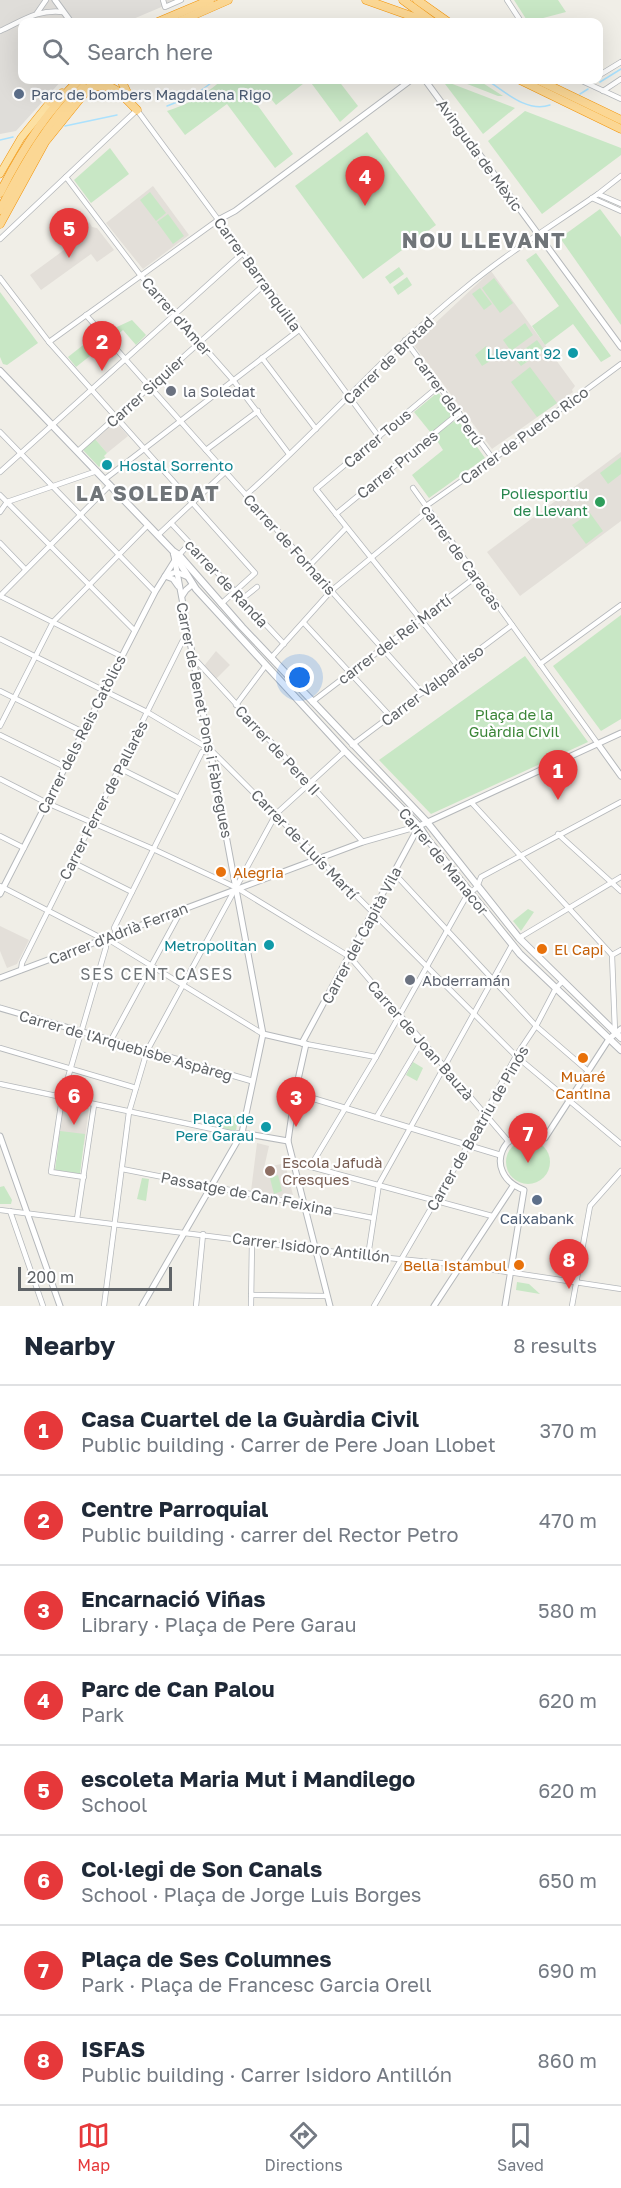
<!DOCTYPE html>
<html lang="en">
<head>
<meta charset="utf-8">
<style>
	body { margin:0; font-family:"Golos Text",sans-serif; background:#f2f2f3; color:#1f2937 }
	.scale { position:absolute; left:18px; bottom:15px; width:154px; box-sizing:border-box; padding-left:6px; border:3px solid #5f6367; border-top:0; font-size:16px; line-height:21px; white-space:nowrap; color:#5f6367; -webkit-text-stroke:4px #fff; paint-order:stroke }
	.you { position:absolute; left:300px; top:678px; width:21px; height:21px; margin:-15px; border:4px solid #fff; border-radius:50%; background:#1a73e8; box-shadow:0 0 0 9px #1a73e833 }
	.badge { display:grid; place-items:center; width:39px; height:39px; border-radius:50%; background:#e6383a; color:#fff; font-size:20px; font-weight:700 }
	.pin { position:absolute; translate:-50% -50px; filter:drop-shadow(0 2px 3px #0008) }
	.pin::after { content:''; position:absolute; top:32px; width:21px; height:18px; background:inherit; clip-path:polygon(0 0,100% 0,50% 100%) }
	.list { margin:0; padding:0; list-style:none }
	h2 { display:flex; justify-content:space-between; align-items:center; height:78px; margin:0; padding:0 24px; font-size:26px }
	h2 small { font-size:20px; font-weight:400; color:#747a83 }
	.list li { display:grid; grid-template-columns:39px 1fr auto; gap:18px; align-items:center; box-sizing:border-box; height:90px; padding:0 24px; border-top:2px solid #e0e1e3 }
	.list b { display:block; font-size:22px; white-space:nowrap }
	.list p { margin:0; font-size:20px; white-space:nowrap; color:#747a83 }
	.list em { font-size:20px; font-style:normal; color:#747a83 }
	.icon { flex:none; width:33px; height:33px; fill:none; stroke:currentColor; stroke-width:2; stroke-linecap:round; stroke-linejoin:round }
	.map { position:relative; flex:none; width:621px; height:1306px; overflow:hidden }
	.search { position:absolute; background:#fff; box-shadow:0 6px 24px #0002; left:18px; right:18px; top:18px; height:66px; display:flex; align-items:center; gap:15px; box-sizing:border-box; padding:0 21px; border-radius:12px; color:#747a83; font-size:22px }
	.sheet { height:798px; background:#fff }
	nav { display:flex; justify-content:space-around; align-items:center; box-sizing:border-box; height:84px; border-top:2px solid #e0e1e3; background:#fff; font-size:16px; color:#747a83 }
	nav a { display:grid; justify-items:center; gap:3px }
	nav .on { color:#e6383a }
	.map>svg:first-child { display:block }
	.industrial { fill:#dfddd9 }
	.education { fill:#e3dfd9 }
	.green { fill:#c8e7c5 }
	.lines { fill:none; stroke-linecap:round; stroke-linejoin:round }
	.stream { stroke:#abe1fd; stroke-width:1.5 }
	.minor-casing { stroke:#b5b8bb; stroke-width:6 }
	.tertiary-casing { stroke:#b5b8bb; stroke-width:7 }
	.secondary-casing { stroke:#b4b7bb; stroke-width:8 }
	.trunk-casing { stroke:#f39305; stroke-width:8 }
	.motorway-casing { stroke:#f39305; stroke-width:9 }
	.minor { stroke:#fff; stroke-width:4.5 }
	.tertiary { stroke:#fff; stroke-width:5 }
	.secondary { stroke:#fff; stroke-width:6 }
	.trunk { stroke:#fce0a2; stroke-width:7 }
	.motorway { stroke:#fbd794; stroke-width:8 }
	.service-dot { fill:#5c6f8a; stroke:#fff; stroke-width:2 }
	.culture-dot { fill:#0f9aa8; stroke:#fff; stroke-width:2 }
	.worship-dot { fill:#6b7280; stroke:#fff; stroke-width:2 }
	.leisure-dot { fill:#2e9e5b; stroke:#fff; stroke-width:2 }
	.food-dot { fill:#e8710a; stroke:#fff; stroke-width:2 }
	.education-dot { fill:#8d6e63; stroke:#fff; stroke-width:2 }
	.labels { text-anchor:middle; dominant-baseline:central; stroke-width:4.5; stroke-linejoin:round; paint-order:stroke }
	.service-label { font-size:15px; fill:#4e5e75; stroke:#fff; text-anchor:start }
	.street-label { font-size:15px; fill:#5f6367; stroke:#fff }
	.culture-label { font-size:15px; fill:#0d838f; stroke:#fff; text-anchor:end }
	.worship-label { font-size:15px; fill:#5b616d; stroke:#fff; text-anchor:start }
	.leisure-label { font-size:15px; fill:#27864d; stroke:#fff; text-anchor:end }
	.park-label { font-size:15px; fill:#3b8537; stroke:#fff }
	.food-label { font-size:15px; fill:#c56008; stroke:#fff; text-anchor:start }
	.education-label { font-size:15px; fill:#785e54; stroke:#fff; text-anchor:start }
	.neighbourhood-label { font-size:16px; letter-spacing:1.5px; fill:#707579; stroke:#fff }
	.district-label { font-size:21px; font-weight:bold; letter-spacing:1.5px; fill:#707579; stroke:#fff }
</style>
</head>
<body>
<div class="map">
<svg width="621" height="1306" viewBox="0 0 621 1306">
	<rect width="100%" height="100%" fill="#f0eee7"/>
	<!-- industrial -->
	<path class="industrial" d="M0,0h178l-52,22h-104v58h40l-46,51 -16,3z"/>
	<!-- education -->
	<g class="education">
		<path d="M153,186l36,49 -46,34 -37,-46z"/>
		<path d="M89,222l3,5 5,1 17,22 -17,12 -6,-8 -50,36 -11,-15 49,-36 -4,-7z"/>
		<path d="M491,271l84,115 -3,4 1,2 -81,57 -79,-105z"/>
		<path d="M115,421l13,15 -21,17 -12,-14z"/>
		<path d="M621,452v69l-101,75 -33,-44z"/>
		<path d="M216,651l14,14 -14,14 -12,-13z"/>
		<path d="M0,926l29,14 -12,24 -10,4 -7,-17z"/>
		<path d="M64,1103l25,5 -5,37 -25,-3z"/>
		<path d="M257,1143l12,3 -5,22 21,-5 8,32 -3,3 -39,-7z"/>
	</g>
	<!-- green -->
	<g class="green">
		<path d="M514,0h44l8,12 -38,10z"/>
		<path d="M222,80h86l-32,25 -8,-10 -12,8 37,51 -18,14 -48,-64 -42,31 -18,-24c22,-7 38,-16 55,-31z"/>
		<path d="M309,80h29l20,26 -18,16z"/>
		<path d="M442,80l73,28 -32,26z"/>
		<path d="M457,80h21l25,16h-5z"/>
		<path d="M525,111l96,37v7l-79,59 -54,-73z"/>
		<path d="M367,132l69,93 -73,54 -68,-93z"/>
		<path d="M110,148l19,26 -38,29 -17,-23z"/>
		<path d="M150,192l16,21 -10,8 -16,-21z"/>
		<path d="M600,209l21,28v88l-61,-87z"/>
		<path d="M168,214l16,22 -11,8 -16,-22z"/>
		<path d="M536,253l75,103 -10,6 -28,-38 -28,21 -13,-19 27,-20 -33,-46z"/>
		<path d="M399,267l5,7 -14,10 -5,-7z"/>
		<path d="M407,277l5,8 -14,10 -5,-8z"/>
		<path d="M494,278l19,25 -13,10 -18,-25z"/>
		<path d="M480,288l12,16 -8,6 -12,-16z"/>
		<path d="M0,292l38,51 -31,22 -4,-1 -3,-7z"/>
		<path d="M132,320l14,15 -10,10 -13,-15 -11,9 -6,-7z"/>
		<path d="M525,323l8,12 -22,16 -8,-11z"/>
		<path d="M537,340l7,10 -23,16 -7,-9z"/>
		<path d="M87,342l8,10 -19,15 -8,-10z"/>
		<path d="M486,346l9,12 -13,8 -7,-11z"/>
		<path d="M530,367l27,36 -20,14 -26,-35z"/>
		<path d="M438,392l16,22 -23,19 -17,-21z"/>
		<path d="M457,419l28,39 -56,40 -17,-23 31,-25 -9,-14z"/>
		<path d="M95,439l12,14 -3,3 3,4 -8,7 -16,-17z"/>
		<path d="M621,457v17l-13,10 -8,-11z"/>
		<path d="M590,513l13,18 -17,13 -14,-19z"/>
		<path d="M621,615v104l-20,12 -48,-65z"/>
		<path d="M525,656l63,86 -157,72 -52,-54z"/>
		<path d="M528,909l6,3 -13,19 -8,-10z"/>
		<path d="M413,1062l10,6 -6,13 -11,-6z"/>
		<path d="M225,1114l13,3 -2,14 -14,-3z"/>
		<path d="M60,1131l25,3 -5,40 -25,-4z"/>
		<circle cx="528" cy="1162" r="22"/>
		<path d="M278,1175l4,16 -8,3 -4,-16z"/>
		<path d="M142,1178l7,1 -3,22 -9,-2z"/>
		<path d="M4,1186l8,14 -1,4h-11v-17z"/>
		<path d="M517,1282l12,2 11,10 -24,-4z"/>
	</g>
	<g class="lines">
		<!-- stream -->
		<g class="stream">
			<path d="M297,22l25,-2 47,2"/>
			<path d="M487,80c17,11 40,33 63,25"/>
			<path d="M600,82l21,-13"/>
			<path d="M580,94l8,-5"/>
			<path d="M167,106l28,-11 20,-15"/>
			<path d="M65,126l52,-11"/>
			<path d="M0,140l13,-3"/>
		</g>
		<!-- minor casing -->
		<g class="minor-casing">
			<g id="minor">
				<path d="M163,0l2,7 16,-7"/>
				<path d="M507,0l13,20"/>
				<path d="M37,13l9,-13"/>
				<path d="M0,31c22,-10 38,-22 63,-19"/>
				<path d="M598,76l23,-14"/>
				<path d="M580,80l41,19"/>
				<path d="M603,91l18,-12"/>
				<path d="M66,177l75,99 92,104 56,74"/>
				<path d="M598,194l23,-18"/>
				<path d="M592,198l29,13"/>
				<path d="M0,239l137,-129 242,327"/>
				<path d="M0,278l49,64 206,231 -34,31"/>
				<path d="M86,315l336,378"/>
				<path d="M405,340l88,119"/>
				<path d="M49,342l169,-122"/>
				<path d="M262,358l54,71"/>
				<path d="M439,386l-123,103 142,177"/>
				<path d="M0,432l155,160"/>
				<path d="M206,450l52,-39"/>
				<path d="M78,451l187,-167"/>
				<path d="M0,472l243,-219"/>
				<path d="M105,479l194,-149"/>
				<path d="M413,488l185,256"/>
				<path d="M0,495l134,135"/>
				<path d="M246,495c75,-66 140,-143 218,-206 42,-35 89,-64 134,-95l23,10"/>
				<path d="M426,506l74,-52 121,-90"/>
				<path d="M0,512l7,-10 90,-31"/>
				<path d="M336,514l123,-101"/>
				<path d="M171,523l113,121"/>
				<path d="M158,535l67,-63"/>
				<path d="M0,543l25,26"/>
				<path d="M179,555l11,-12"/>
				<path d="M309,566l37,-38"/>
				<path d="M0,596l110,-111"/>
				<path d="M0,596l121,60"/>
				<path d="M242,599l15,-12"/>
				<path d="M304,623l86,93"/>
				<path d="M0,639l147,73 64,38 305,306 105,88"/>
				<path d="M193,657l170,185"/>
				<path d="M271,658l60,-67 98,-81"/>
				<path d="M540,664l81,-59"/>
				<path d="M0,691l83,41"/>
				<path d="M312,702l165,-126"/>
				<path d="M236,705l30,-40"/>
				<path d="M0,726l53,-104 95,-97"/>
				<path d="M0,735l65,32"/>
				<path d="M352,745l160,-120"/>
				<path d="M119,768l60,30"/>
				<path d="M0,779l47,24 106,46 84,39 113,69 159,185"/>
				<path d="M471,802l141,153"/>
				<path d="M558,834l63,57"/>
				<path d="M0,836l24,12"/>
				<path d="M72,862l60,30"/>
				<path d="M394,873l142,153 52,45"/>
				<path d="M0,886l103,53 3,8 -44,151 -11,74 33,5"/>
				<path d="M117,934l-3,-6 88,-176 9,-2"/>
				<path d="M106,938l157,96"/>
				<path d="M519,938l102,-61"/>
				<path d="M612,955l3,77"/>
				<path d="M612,955l9,-5"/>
				<path d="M21,970l1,-7 166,-333"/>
				<path d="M111,1040l71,-131"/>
				<path d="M306,1044l70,13"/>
				<path d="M0,1048l136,40"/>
				<path d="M0,1084l231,49h11"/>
				<path d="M376,1118l46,-77"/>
				<path d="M293,1162l199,54"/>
				<path d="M310,1167l66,-110 90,-160 11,-10 4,-10 140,-75"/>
				<path d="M122,1169l251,49"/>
				<path d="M0,1210l368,46 93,9 160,24"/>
				<path d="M10,1211l33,95"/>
				<path d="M77,1219l17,-114"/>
				<path d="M368,1256l11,-72 133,-239"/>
				<path d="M251,1295l76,1"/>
				<path d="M104,1306l25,-194 18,-61 129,-237 69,-63"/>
				<path d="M196,1306l7,-72"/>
				<path d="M251,1306l1,-66"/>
				<path d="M374,1306l94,-161 48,-89 20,-30 20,-38 6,-6"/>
				<path d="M572,1306l18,-100 31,-35"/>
			</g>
		</g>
		<!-- tertiary casing -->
		<g class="tertiary-casing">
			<g id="tertiary">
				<path d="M55,0l16,22"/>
				<path d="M425,80l196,267"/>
				<path d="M218,220l17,-9 176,-131"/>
				<path d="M174,556l89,478 -21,99 46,8 7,-48 11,-49 -4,-1"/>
				<path d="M175,560l-10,16 8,3 5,7"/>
				<path d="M182,596l4,-6 7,-6"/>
				<path d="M598,744l23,32"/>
				<path d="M0,894l155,-302 10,-16 11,-4 12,5"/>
				<path d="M0,978l363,-136 56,-16 202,-93"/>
				<path d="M0,1008l252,73"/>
				<path d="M263,1034l39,9"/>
				<path d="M302,1043l117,-217"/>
				<path d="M295,1093l205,62"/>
				<path d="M0,1136l60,170"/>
				<path d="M288,1141l42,165"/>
				<path d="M142,1306l100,-173"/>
				<path d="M434,1306l79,-120"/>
				<path d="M505,1306l19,-116c-45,-17 -19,-72 21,-52l64,-99 12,-10"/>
			</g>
		</g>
		<!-- secondary casing -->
		<g class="secondary-casing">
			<g id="secondary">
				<path d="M0,371l173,180 6,4 63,72 185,195 92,116 102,100"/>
				<path d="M174,554l22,35 149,162 74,75 9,14 92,114 101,96"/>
			</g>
		</g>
		<!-- trunk casing -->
		<g class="trunk-casing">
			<path id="trunk" d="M0,174l21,-36 29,-36"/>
		</g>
		<!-- motorway casing -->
		<g class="motorway-casing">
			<g id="motorway">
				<path d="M366,0l62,22"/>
				<path d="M403,0l30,22"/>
				<path d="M417,0l31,22"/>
				<path d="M158,22l52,-22"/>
				<path d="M178,22l50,-22"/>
				<path d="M121,80l9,19"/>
				<path d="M520,80l101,49"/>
				<path d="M538,80l83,40"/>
				<path d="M88,89c24,-10 33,5 49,21"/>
				<path d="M50,102l12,-9"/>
				<path d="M0,193c21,-42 45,-80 79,-113"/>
				<path d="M0,210c24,-46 47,-87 83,-123"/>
				<path d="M0,224l45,-82 50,-62"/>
			</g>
		</g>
		<!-- minor -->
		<use href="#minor" class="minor"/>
		<!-- tertiary -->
		<use href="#tertiary" class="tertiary"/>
		<!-- secondary -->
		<use href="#secondary" class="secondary"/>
		<!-- trunk -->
		<use href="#trunk" class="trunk"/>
		<!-- motorway -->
		<use href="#motorway" class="motorway"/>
	</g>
	<!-- markers -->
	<g class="service-dot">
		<circle cx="19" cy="94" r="6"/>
		<circle cx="537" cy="1200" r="6"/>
	</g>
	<g class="culture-dot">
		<circle cx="573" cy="353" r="6"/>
		<circle cx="107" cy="465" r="6"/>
		<circle cx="269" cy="945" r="6"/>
		<circle cx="266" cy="1127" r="6"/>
	</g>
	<g class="worship-dot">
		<circle cx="171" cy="391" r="6"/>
		<circle cx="410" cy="980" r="6"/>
	</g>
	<circle class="leisure-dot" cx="600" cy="502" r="6"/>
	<g class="food-dot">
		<circle cx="221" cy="872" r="6"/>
		<circle cx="542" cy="949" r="6"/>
		<circle cx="583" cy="1058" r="6"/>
		<circle cx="519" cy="1265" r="6"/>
	</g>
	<circle class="education-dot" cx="270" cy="1171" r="6"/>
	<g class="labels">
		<!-- service labels -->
		<g class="service-label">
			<text x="31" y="94">Parc de bombers Magdalena Rigo</text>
			<text x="537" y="1218" text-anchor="middle">Caixabank</text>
		</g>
		<!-- street labels -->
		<g class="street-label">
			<text transform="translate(480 155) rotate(54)">Avinguda de Mèxic</text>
			<text transform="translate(258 274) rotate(54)">Carrer Barranquilla</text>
			<text transform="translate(177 316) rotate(49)">Carrer d'Amer</text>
			<text transform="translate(388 360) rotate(-44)">Carrer de Brotad</text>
			<text transform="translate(145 391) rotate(-42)">Carrer Siquier</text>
			<text transform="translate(449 400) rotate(54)">carrer del Perú</text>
			<text transform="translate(524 435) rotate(-36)">Carrer de Puerto Rico</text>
			<text transform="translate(377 438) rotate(-40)">Carrer Tous</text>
			<text transform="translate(397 464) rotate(-39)">Carrer Prunes</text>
			<text transform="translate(290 544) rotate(48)">Carrer de Fornaris</text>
			<text transform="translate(462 557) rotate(54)">carrer de Caracas</text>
			<text transform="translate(227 583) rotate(47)">carrer de Randa</text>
			<text transform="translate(394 639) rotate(-37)">carrer del Rei Martí</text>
			<text transform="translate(432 685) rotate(-37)">Carrer Valparaiso</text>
			<text transform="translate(205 720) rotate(79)">Carrer de Benet Pons i Fàbregues</text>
			<text transform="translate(81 734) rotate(-63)">Carrer dels Reis Catòlics</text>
			<text transform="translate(278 750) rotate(47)">Carrer de Pere II</text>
			<text transform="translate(103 800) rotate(-63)">Carrer Ferrer de Pallarès</text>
			<text transform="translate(305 844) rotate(46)">Carrer de Lluís Martí</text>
			<text transform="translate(444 861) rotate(51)">Carrer de Manacor</text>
			<text transform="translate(118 933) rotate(-21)">Carrer d'Adrià Ferran</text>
			<text transform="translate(361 935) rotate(-62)">Carrer del Capità Vila</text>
			<text transform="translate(421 1040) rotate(49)">Carrer de Joan Bauzà</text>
			<text transform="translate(126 1045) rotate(16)">Carrer de l'Arquebisbe Aspàreg</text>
			<text transform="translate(477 1128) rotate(-60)">Carrer de Beatriu de Pinós</text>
			<text transform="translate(247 1193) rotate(11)">Passatge de Can Feixina</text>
			<text transform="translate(311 1247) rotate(7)">Carrer Isidoro Antillón</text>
		</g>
		<!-- culture labels -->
		<g class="culture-label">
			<text x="561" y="353">Llevant 92</text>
			<text x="119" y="465" text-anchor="start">Hostal Sorrento</text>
			<text x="257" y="945">Metropolitan</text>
			<text x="254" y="1118">Plaça de<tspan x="254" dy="17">Pere Garau</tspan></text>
		</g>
		<!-- worship labels -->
		<g class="worship-label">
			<text x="183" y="391">la Soledat</text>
			<text x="422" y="980">Abderramán</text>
		</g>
		<!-- leisure labels -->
		<g class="leisure-label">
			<text x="588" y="493">Poliesportiu<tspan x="588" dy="17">de Llevant</tspan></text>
		</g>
		<!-- park labels -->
		<g class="park-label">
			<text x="514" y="714">Plaça de la<tspan x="514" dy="17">Guàrdia Civil</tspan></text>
		</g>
		<!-- food labels -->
		<g class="food-label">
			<text x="233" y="872">Alegria</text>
			<text x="554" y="949">El Capi</text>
			<text x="583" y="1076" text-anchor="middle">Muaré<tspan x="583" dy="17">Cantina</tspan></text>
			<text x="507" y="1265" text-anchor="end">Bella Istambul</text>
		</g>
		<!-- education labels -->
		<g class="education-label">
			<text x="282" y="1162">Escola Jafudà<tspan x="282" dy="17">Cresques</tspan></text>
		</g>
		<!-- neighbourhood labels -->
		<g class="neighbourhood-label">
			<text x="157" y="974">SES CENT CASES</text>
		</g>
		<!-- district labels -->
		<g class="district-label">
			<text x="484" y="240">NOU LLEVANT</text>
			<text x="148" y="493">LA SOLEDAT</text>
		</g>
	</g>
</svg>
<div class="scale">200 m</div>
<div class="you"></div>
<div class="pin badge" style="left:558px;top:800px">1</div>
<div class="pin badge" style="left:102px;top:371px">2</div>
<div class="pin badge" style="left:296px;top:1127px">3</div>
<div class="pin badge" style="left:365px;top:206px">4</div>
<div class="pin badge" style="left:69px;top:258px">5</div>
<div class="pin badge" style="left:74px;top:1125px">6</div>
<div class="pin badge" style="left:528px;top:1163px">7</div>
<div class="pin badge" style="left:569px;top:1289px">8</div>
<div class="search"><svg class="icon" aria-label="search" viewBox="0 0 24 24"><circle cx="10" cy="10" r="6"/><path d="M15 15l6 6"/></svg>Search here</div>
</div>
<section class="sheet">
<h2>Nearby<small>8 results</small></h2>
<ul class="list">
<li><span class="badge">1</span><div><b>Casa Cuartel de la Guàrdia Civil</b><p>Public building · Carrer de Pere Joan Llobet</p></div><em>370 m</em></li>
<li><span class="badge">2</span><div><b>Centre Parroquial</b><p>Public building · carrer del Rector Petro</p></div><em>470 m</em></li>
<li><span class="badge">3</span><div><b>Encarnació Viñas</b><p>Library · Plaça de Pere Garau</p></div><em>580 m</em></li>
<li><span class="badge">4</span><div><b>Parc de Can Palou</b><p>Park</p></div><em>620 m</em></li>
<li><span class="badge">5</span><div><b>escoleta Maria Mut i Mandilego</b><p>School</p></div><em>620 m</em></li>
<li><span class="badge">6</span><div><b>Col·legi de Son Canals</b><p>School · Plaça de Jorge Luis Borges</p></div><em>650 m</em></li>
<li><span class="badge">7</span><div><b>Plaça de Ses Columnes</b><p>Park · Plaça de Francesc Garcia Orell</p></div><em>690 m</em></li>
<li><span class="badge">8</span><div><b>ISFAS</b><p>Public building · Carrer Isidoro Antillón</p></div><em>860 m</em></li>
</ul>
</section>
<nav>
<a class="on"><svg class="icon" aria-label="map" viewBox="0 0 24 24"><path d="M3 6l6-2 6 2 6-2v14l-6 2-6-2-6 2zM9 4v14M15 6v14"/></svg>Map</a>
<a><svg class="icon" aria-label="directions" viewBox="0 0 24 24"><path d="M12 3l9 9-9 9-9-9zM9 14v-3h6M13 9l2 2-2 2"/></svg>Directions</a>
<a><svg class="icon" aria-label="saved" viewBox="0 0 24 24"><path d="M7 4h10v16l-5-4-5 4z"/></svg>Saved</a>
</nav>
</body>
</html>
